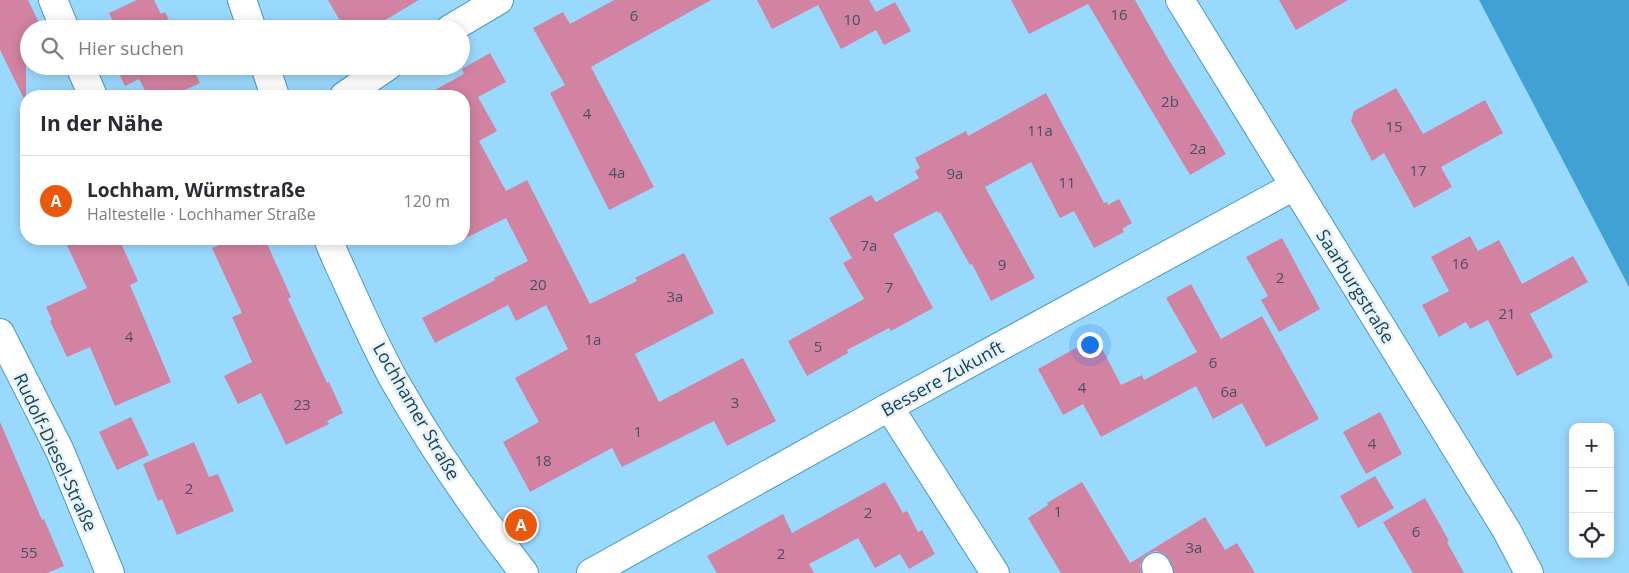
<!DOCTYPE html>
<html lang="de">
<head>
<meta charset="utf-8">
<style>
	body { margin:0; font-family:"Open Sans",sans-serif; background:#f2f2f3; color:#2b2b33 }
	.controls { position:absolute; right:15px; bottom:15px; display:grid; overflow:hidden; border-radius:10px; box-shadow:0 2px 12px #0003 }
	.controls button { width:45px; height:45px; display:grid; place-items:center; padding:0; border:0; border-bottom:1px solid #e1e1e2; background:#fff; color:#2b2b33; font:25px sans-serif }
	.you { position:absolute; left:1089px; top:344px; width:18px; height:18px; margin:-12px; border:4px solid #fff; border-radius:50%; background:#1a73e8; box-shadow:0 0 0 8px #1a73e833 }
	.badge { display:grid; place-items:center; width:32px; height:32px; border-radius:50%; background:#ea580c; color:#fff; font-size:16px; font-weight:700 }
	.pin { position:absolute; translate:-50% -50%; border:2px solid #fff; box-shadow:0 1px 5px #0006 }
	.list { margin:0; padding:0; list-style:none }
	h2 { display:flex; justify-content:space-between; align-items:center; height:65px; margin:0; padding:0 20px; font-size:21px }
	h2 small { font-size:16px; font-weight:400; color:#7c7c81 }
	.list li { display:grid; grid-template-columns:32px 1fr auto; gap:15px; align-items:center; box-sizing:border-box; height:90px; padding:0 20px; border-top:1px solid #e1e1e2 }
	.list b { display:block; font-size:19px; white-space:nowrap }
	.list p { margin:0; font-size:16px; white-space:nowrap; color:#7c7c81 }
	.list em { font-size:16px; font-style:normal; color:#7c7c81 }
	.icon { flex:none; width:28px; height:28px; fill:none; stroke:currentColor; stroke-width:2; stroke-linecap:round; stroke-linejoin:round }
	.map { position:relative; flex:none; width:1629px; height:573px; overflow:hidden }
	.search { position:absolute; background:#fff; box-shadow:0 2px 12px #0003; left:20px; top:20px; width:450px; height:55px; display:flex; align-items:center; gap:12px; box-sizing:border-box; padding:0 18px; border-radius:28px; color:#7c7c81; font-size:19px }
	.panel { position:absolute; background:#fff; box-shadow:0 2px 12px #0003; left:20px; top:90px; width:450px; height:155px; border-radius:20px }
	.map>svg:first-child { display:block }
	.forest { fill:#3fa1d4 }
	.building { fill:#d183a1 }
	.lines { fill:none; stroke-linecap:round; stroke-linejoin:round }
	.minor-casing { stroke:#4798c5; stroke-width:30 }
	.minor { stroke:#fff; stroke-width:28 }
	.labels { text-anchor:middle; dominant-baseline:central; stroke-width:5; stroke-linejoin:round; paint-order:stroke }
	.number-label { font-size:15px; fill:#494f65 }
	.street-label { font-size:18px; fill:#1c3e51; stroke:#e4f3fc }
</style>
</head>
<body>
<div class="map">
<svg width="1629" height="573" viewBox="0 0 1629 573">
	<rect width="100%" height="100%" fill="#9ad9fe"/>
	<!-- forest -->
	<path class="forest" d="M1479,0h150v287z"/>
	<!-- building -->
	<g class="building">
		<path d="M0,0h28l14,29h-13v36l-3,-5v43l-26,-53z"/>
		<path d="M137,0h17l7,14 4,-2 8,17h-56l-8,-16z"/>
		<path d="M328,0h91l-49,29h-25z"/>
		<path d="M614,0h97l-120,67 63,120 -45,23 -59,-117 15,-8 -32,-57 30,-16 7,12z"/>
		<path d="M757,0h112l7,12 19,-10 16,29 -27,14 -8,-15 -35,19 -23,-44 -46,24z"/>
		<path d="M1011,0h124l34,60 57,94 -36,21 -102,-171 -59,30z"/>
		<path d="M1279,0h69l-52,30z"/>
		<path d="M490,53l16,29 -28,15 19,34 -18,10 27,50 21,-11 63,124 47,-23 -2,-3 49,-25 30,60 -79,41 24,48 84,-44 33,63 -49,25 -13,-25 -92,46 -10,-19 -82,44 -27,-50 36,-20 -24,-44 53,-29 -22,-44 -30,16 -8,-16 -73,38 -13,-25 73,-38 -1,-2 34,-17 -22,-43 -42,21v-143h-40l40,-22 -2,-5z"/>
		<path d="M115,66h77l8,17 -28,13h-24l-9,-17 -14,7z"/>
		<path d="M1396,88l27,46 62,-34 18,33 -62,34 11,20 -38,21 -30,-55 -12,8 -21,-40 3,-10z"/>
		<path d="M1046,93l58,110 3,-1 1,3 11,-6 13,24 -10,6 2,3 -30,16 -20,-37 -14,7 -29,-56 -46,25 50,91 -44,23 -19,-37 -2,1 -30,-53 -2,1 -1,-2 -44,23 40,74 -42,23 -2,-3 -42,22 1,3 -41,23 -19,-35 76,-42 -21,-36 9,-5 -23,-40 42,-23 5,7 43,-24 -4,-7 5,-3 -5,-10 51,-27 2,5z"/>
		<path d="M1470,236l8,15 21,-11 23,44 51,-28 15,26 -58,32 23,43 -36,19 -29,-56 -18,9 -4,-7 -27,15 -17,-32 27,-14 -18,-34z"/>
		<path d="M1282,238l38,71 -41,23 -18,-32 7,-4 -22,-39z"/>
		<path d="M64,239h55l19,42 -8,4 41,97 -56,24 -25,-59 -23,10 -17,-36 2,-1 -6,-13 41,-19z"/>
		<path d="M234,239h31l26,58 -3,2 39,84 2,-1 14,31 -16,8 2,3 -43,21 -25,-52 -23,11 -14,-28 28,-14 -20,-45 10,-4 -30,-65z"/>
		<path d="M1191,284l30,55 41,-23 57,103 -53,28 -24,-44 -29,16 -17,-33 -95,51 -18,-33 -20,11 -25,-46 58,-32 25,48 21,-10 2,5 53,-28 -31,-54z"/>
		<path d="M1380,412l22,42 -36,20 -23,-42z"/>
		<path d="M131,417l18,38 -32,15 -18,-38z"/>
		<path d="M0,422l42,98 2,-1 20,47 -17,7h-47z"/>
		<path d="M194,442l15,35 9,-3 16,37 -57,24 -15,-36 -4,2 -15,-37z"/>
		<path d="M1375,476l19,32 -36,20 -18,-32z"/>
		<path d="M885,482l18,31 4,-2 11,21 4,-2 13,24 -26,15 -9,-15 -25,14 -17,-30 -49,26 5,9h-97l-10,-17 76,-42 9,19z"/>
		<path d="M1082,482l48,81 75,-46 20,33 12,-7 18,30h-81l-4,-13 -6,-6 -8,-3 -7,2 -6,5 -3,8 2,7h-81l-33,-55 20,-13 -1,-2z"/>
		<path d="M1425,498l24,43 -2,1 17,31h-51l-30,-51z"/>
	</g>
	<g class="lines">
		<!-- minor casing -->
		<g class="minor-casing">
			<g id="minor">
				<path d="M53,0l12,29"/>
				<path d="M242,0l10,29"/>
				<path d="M1180,0l327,531 22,42"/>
				<path d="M450,29l49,-29"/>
				<path d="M80,66l13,30"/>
				<path d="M265,66l10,30"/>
				<path d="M344,96l44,-30"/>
				<path d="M328,239l7,17c19,41 37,84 59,124 37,65 84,134 130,193"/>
				<path d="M0,333l60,118 50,122"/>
				<path d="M889,407l106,166"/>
				<path d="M1156,567l3,6"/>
				<path d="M591,573l298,-166 405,-221"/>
			</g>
		</g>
		<!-- minor -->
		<use href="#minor" class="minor"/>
	</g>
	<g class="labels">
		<!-- number labels -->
		<g class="number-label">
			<text x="1119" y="14">16</text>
			<text x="634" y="15">6</text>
			<text x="852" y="19">10</text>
			<text x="1170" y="101">2b</text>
			<text x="587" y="113">4</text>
			<text x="1394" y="126">15</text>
			<text x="1040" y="130">11a</text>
			<text x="1198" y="148">2a</text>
			<text x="1418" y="170">17</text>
			<text x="617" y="172">4a</text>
			<text x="955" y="173">9a</text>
			<text x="1067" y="182">11</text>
			<text x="869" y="245">7a</text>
			<text x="1460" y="263">16</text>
			<text x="1002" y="264">9</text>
			<text x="1280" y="277">2</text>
			<text x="538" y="284">20</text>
			<text x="889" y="287">7</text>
			<text x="675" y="296">3a</text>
			<text x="1507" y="313">21</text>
			<text x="129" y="336">4</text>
			<text x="593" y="339">1a</text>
			<text x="818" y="346">5</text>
			<text x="1213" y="362">6</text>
			<text x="1082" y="387">4</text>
			<text x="1229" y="391">6a</text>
			<text x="735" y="402">3</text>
			<text x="302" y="404">23</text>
			<text x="638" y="431">1</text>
			<text x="1372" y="443">4</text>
			<text x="543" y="460">18</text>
			<text x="189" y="488">2</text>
			<text x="1058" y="511">1</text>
			<text x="868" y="512">2</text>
			<text x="1416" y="531">6</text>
			<text x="1194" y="547">3a</text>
			<text x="29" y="552">55</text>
			<text x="781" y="553">2</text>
		</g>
		<!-- street labels -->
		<g class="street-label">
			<text transform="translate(1356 286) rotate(58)">Saarburgstraße</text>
			<text transform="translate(942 378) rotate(-29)">Bessere Zukunft</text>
			<text transform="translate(417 411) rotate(60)">Lochhamer Straße</text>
			<text transform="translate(56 452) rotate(65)">Rudolf-Diesel-Straße</text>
		</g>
	</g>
</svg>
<div class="controls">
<button>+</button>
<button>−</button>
<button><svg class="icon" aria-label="locate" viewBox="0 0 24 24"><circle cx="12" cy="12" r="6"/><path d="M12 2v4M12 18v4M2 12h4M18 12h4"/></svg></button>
</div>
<div class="you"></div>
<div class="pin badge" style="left:521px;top:525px">A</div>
<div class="search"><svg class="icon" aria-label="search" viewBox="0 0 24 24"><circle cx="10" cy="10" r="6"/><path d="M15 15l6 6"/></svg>Hier suchen</div>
<section class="panel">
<h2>In der Nähe<small></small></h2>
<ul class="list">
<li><span class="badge">A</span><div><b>Lochham, Würmstraße</b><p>Haltestelle · Lochhamer Straße</p></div><em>120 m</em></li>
</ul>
</section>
</div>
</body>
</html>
